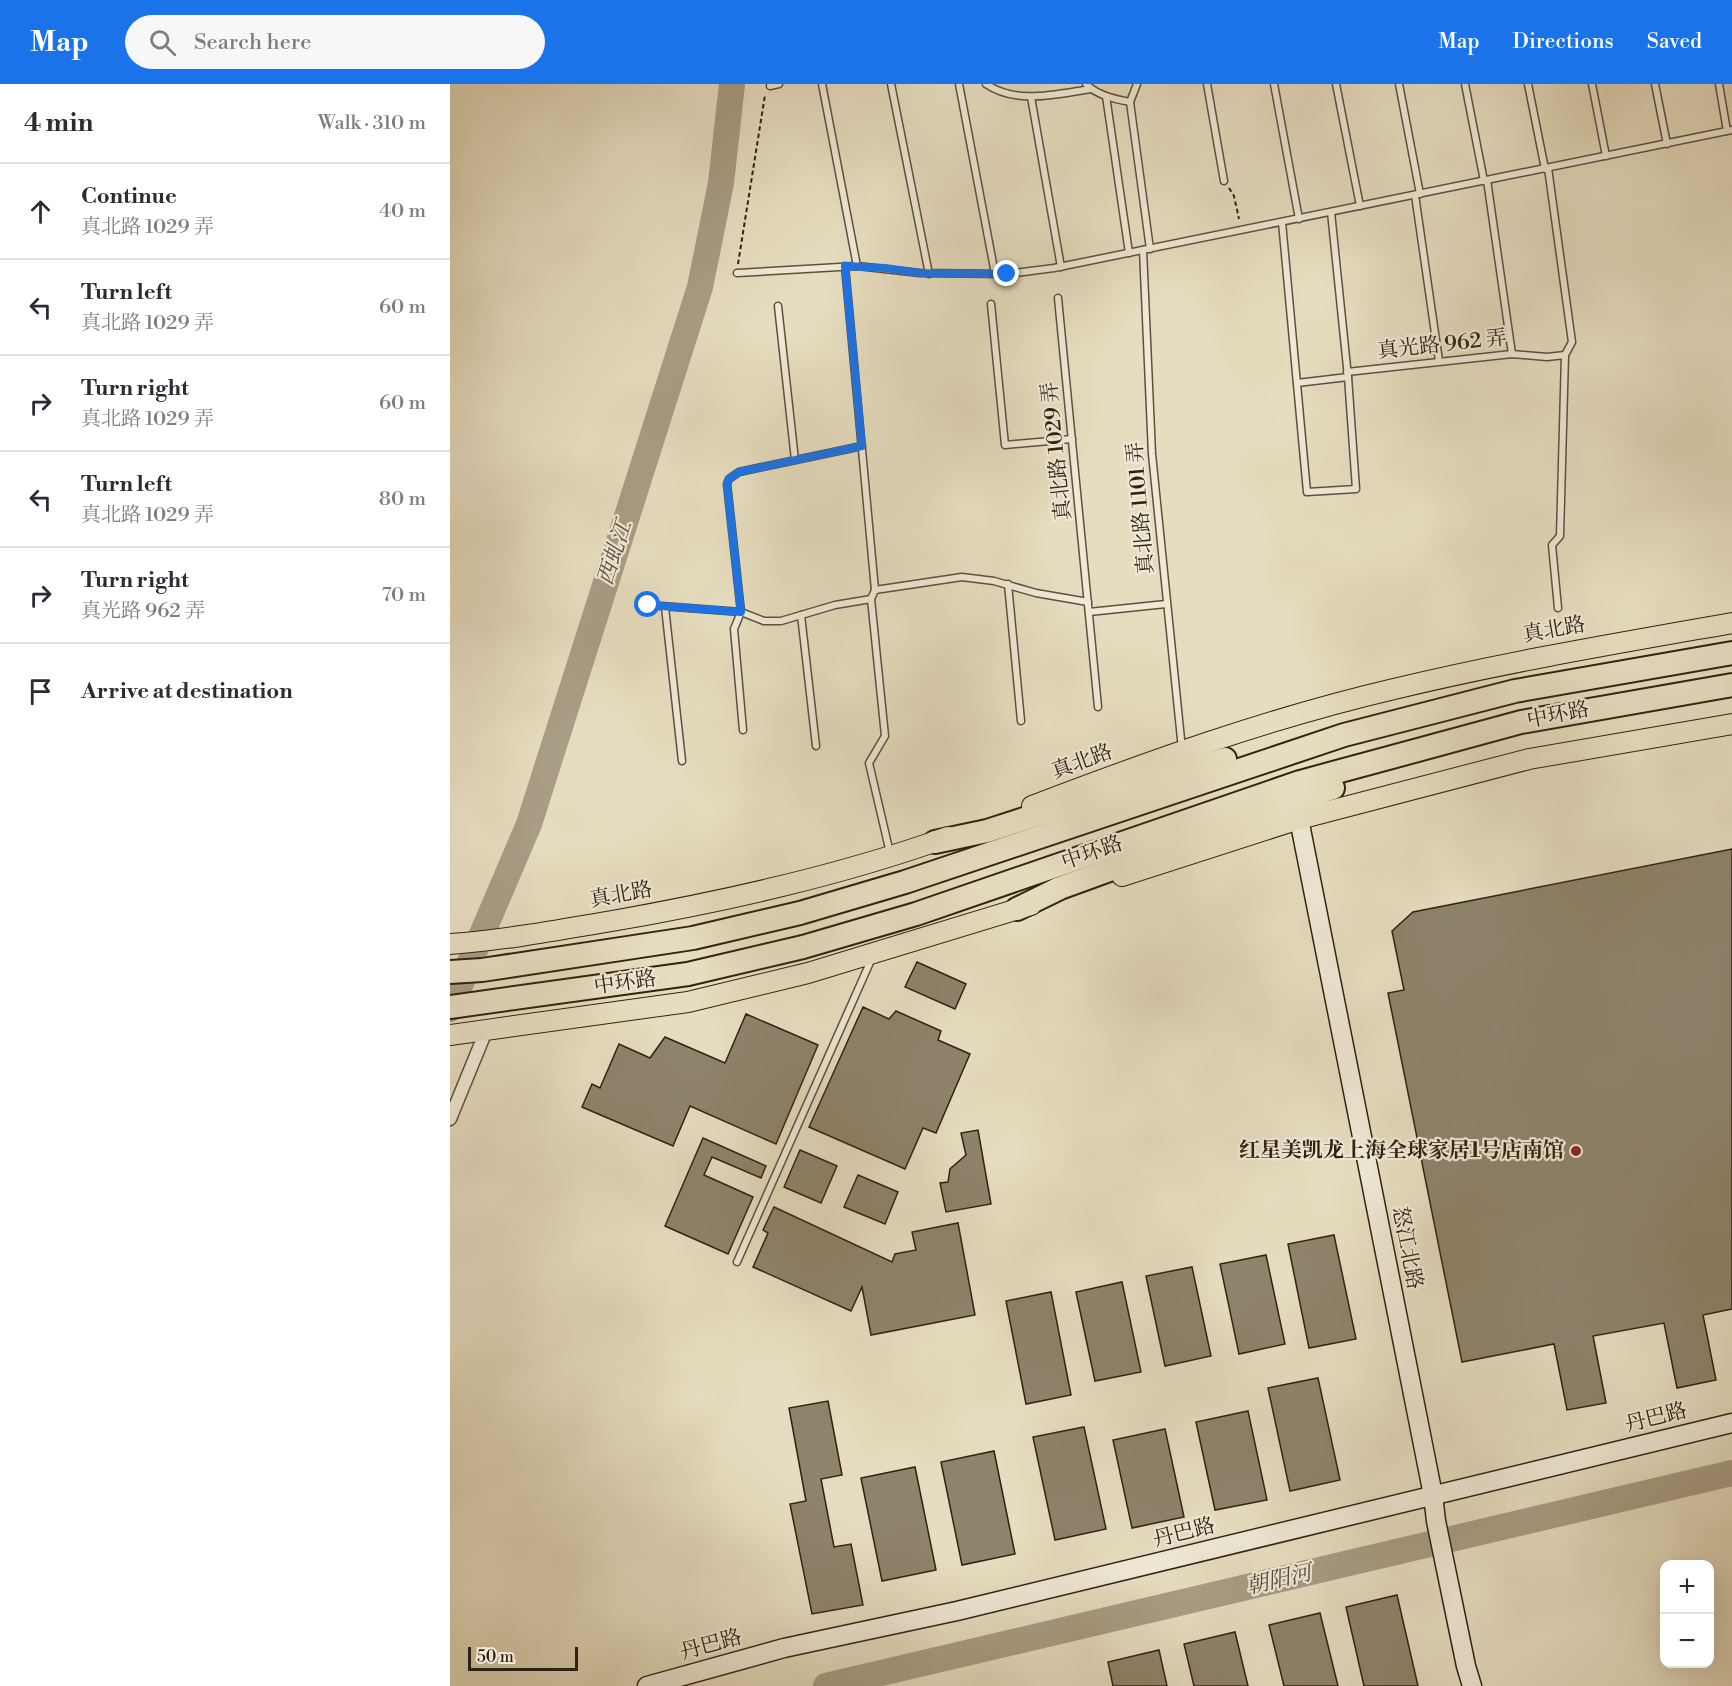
<!DOCTYPE html>
<html lang="en">
<head>
<meta charset="utf-8">
<style>
	body { margin:0; font-family:"Libre Bodoni","Noto Serif SC",serif; background:#f7f7f7; color:#2b2b33 }
	.controls { position:absolute; right:18px; bottom:18px; display:grid; overflow:hidden; border-radius:12px; box-shadow:0 6px 24px #0002 }
	.controls button { width:54px; height:54px; display:grid; place-items:center; padding:0; border:0; border-bottom:2px solid #e1e1e2; background:#fff; color:#2b2b33; font:30px sans-serif }
	.scale { position:absolute; left:18px; bottom:15px; width:110px; box-sizing:border-box; padding-left:6px; border:3px solid #2f2212; border-top:0; font-size:16px; line-height:21px; white-space:nowrap; color:#2f2212; -webkit-text-stroke:4px #efe9d6; paint-order:stroke }
	.stop { position:absolute; width:18px; height:18px; margin:-14px; border:4px solid #1a73e8; border-radius:50%; background:#fff }
	.stop.end { background:#1a73e8; border-color:#fff; box-shadow:0 2px 6px #0008 }
	.list { margin:0; padding:0; list-style:none }
	h2 { display:flex; justify-content:space-between; align-items:center; height:78px; margin:0; padding:0 24px; font-size:26px }
	h2 small { font-size:20px; font-weight:400; color:#7c7c81 }
	.list li { display:grid; grid-template-columns:39px 1fr auto; gap:18px; align-items:center; box-sizing:border-box; height:96px; padding:0 24px; border-top:2px solid #e1e1e2 }
	.list b { display:block; font-size:22px; white-space:nowrap }
	.list p { margin:0; font-size:20px; white-space:nowrap; color:#7c7c81 }
	.list em { font-size:20px; font-style:normal; color:#7c7c81 }
	.icon { flex:none; width:33px; height:33px; fill:none; stroke:currentColor; stroke-width:2; stroke-linecap:round; stroke-linejoin:round }
	.map { position:relative; flex:none; width:1282px; height:1602px; overflow:hidden }
	header { display:flex; align-items:center; gap:36px; box-sizing:border-box; height:84px; padding:0 30px; background:#1a73e8; color:#fff }
	header strong { font-size:28px }
	nav { display:flex; gap:33px; margin-inline-start:auto; font-size:21px }
	.search { width:420px; height:54px; background:#f7f7f7; display:flex; align-items:center; gap:15px; box-sizing:border-box; padding:0 21px; border-radius:33px; color:#7c7c81; font-size:22px }
	main { display:flex }
	aside { flex:1; background:#fff }
	.map>svg:first-child { display:block }
	.lines { fill:none; stroke-linecap:round; stroke-linejoin:round }
	.river { stroke:#a89d85; stroke-width:26 }
	.building { fill:#8e836c; stroke:#2f2212; stroke-width:1.5 }
	.lane-casing { stroke:#5d513e; stroke-width:9 }
	.street-casing { stroke:#5d513e; stroke-width:15 }
	.secondary-casing { stroke:#2f2212; stroke-width:21 }
	.primary-casing { stroke:#2f2212; stroke-width:22 }
	.highway-casing { stroke:#2f2212; stroke-width:26 }
	.path { stroke:#2f2212; stroke-width:2; stroke-dasharray:4.5 3; stroke-linecap:butt }
	.lane { stroke:#efe9d6; stroke-width:6 }
	.street { stroke:#efe9d6; stroke-width:12 }
	.secondary { stroke:#efe9d6; stroke-width:18 }
	.primary { stroke:#e6ddc0; stroke-width:20 }
	.highway { stroke:#e6ddc0; stroke-width:22 }
	.route { stroke:#1a73e8; stroke-width:8 }
	.poi-dot { fill:#8f2418; stroke:#efe9d6; stroke-width:2 }
	.labels { text-anchor:middle; dominant-baseline:central; stroke-width:4.5; stroke-linejoin:round; paint-order:stroke }
	.street-label { font-size:21px; fill:#2f2212; stroke:#efe9d6 }
	.poi-label { font-size:21px; font-weight:bold; fill:#2f2212; stroke:#efe9d6; text-anchor:end }
	.water-label { font-size:22px; font-style:italic; fill:#594d3a; stroke:#efe9d6 }
</style>
</head>
<body>
<header>
<strong>Map</strong>
<div class="search"><svg class="icon" aria-label="search" viewBox="0 0 24 24"><circle cx="10" cy="10" r="6"/><path d="M15 15l6 6"/></svg>Search here</div>
<nav><a>Map</a><a>Directions</a><a>Saved</a></nav>
</header>
<main>
<aside>
<h2>4 min<small>Walk · 310 m</small></h2>
<ul class="list">
<li><svg class="icon" aria-label="ahead" viewBox="0 0 24 24"><path d="M12 20V5M6 11l6-6 6 6"/></svg><div><b>Continue</b><p>真北路 1029 弄</p></div><em>40 m</em></li>
<li><svg class="icon" aria-label="left" viewBox="0 0 24 24"><path d="M17 20v-9H6M10 6l-5 5 5 5"/></svg><div><b>Turn left</b><p>真北路 1029 弄</p></div><em>60 m</em></li>
<li><svg class="icon" aria-label="right" viewBox="0 0 24 24"><path d="M7 20v-9h11M14 6l5 5-5 5"/></svg><div><b>Turn right</b><p>真北路 1029 弄</p></div><em>60 m</em></li>
<li><svg class="icon" aria-label="left" viewBox="0 0 24 24"><path d="M17 20v-9H6M10 6l-5 5 5 5"/></svg><div><b>Turn left</b><p>真北路 1029 弄</p></div><em>80 m</em></li>
<li><svg class="icon" aria-label="right" viewBox="0 0 24 24"><path d="M7 20v-9h11M14 6l5 5-5 5"/></svg><div><b>Turn right</b><p>真光路 962 弄</p></div><em>70 m</em></li>
<li><svg class="icon" aria-label="arrive" viewBox="0 0 24 24"><path d="M6 21V4h12l-3 4 3 4H6"/></svg><div><b>Arrive at destination</b></div></li>
</ul>
</aside>
<div class="map">
<svg width="1282" height="1602" viewBox="0 0 1282 1602">
	<rect width="100%" height="100%" fill="#e6ddc0"/>
	<filter id="stains"><feTurbulence type="fractalNoise" baseFrequency=".00333" numOctaves="4"/><feColorMatrix values="0 0 0 0 .2 0 0 0 0 .09 0 0 0 0 .02 0 0 0 .5 -.17"/></filter>
	<radialGradient id="worn" r=".72"><stop offset=".6" stop-color="#630" stop-opacity="0"/><stop offset="1" stop-color="#630" stop-opacity=".3"/></radialGradient>
	<g class="lines">
		<!-- river -->
		<g class="river">
			<path d="M0,925l79,-185 171,-537 21,-104 11,-99"/>
			<path d="M376,1602l906,-213"/>
		</g>
	</g>
	<!-- building -->
	<g class="building">
		<path d="M1282,765v460l-29,6 13,65 -39,8 -13,-65 -71,13 13,67 -39,7 -13,-66 -92,18 -74,-369 16,-3 -12,-59 21,-19z"/>
		<path d="M467,878l49,22 -11,25 -50,-22z"/>
		<path d="M413,923l26,12 7,-8 45,20 -3,9 32,14 -34,79 -13,-5 -18,41 -96,-42z"/>
		<path d="M296,930l72,31 -42,99 -86,-38 -17,40 -91,-39 10,-23 8,4 19,-44 31,14 15,-21 60,26z"/>
		<path d="M528,1046l13,74 -45,8 -6,-29 8,-1 2,-13 16,-14 -5,-22z"/>
		<path d="M253,1054l63,28 -5,12 -49,-21 -8,18 49,22 -25,57 -63,-28z"/>
		<path d="M350,1066l37,16 -16,37 -37,-16z"/>
		<path d="M408,1091l40,17 -13,32 -41,-17z"/>
		<path d="M324,1123l118,55 3,-8 21,-4 -4,-18 46,-9 17,92 -104,20 -9,-48 -11,24 -98,-44 15,-34 -5,-3z"/>
		<path d="M884,1151l22,104 -47,9 -21,-104z"/>
		<path d="M816,1171l19,89 -46,10 -19,-90z"/>
		<path d="M742,1183l19,89 -46,10 -19,-90z"/>
		<path d="M672,1198l19,90 -46,9 -19,-89z"/>
		<path d="M601,1208l20,103 -45,9 -20,-103z"/>
		<path d="M868,1294l22,102 -50,11 -22,-103z"/>
		<path d="M378,1317l14,74 -21,4 13,68 17,-3 12,61 -51,9 -22,-110 16,-3 -17,-93z"/>
		<path d="M798,1327l19,89 -52,10 -19,-88z"/>
		<path d="M634,1343l22,102 -51,11 -22,-103z"/>
		<path d="M715,1345l19,88 -52,11 -19,-88z"/>
		<path d="M544,1367l21,103 -53,11 -21,-103z"/>
		<path d="M465,1383l21,103 -54,11 -21,-103z"/>
		<path d="M947,1511l21,91h-54l-18,-79z"/>
		<path d="M870,1529l18,73h-54l-15,-61z"/>
		<path d="M785,1548l13,54h-54l-10,-42z"/>
		<path d="M709,1566l8,36h-54l-5,-24z"/>
	</g>
	<g class="lines">
		<!-- lane casing -->
		<g class="lane-casing">
			<g id="lane">
				<path d="M372,0l35,182"/>
				<path d="M441,0l38,190"/>
				<path d="M509,0l36,190"/>
				<path d="M536,0c31,21 70,10 105,5"/>
				<path d="M636,0c12,12 29,15 44,18"/>
				<path d="M687,0l-7,18 20,147"/>
				<path d="M757,0l17,97"/>
				<path d="M824,0l25,135"/>
				<path d="M886,0l24,122"/>
				<path d="M949,0l21,110"/>
				<path d="M1015,0l19,97"/>
				<path d="M1078,0l17,85"/>
				<path d="M1142,0l14,72"/>
				<path d="M1205,0l12,60"/>
				<path d="M1269,0l8,47"/>
				<path d="M320,2l9,-2"/>
				<path d="M656,12l23,157"/>
				<path d="M581,13l30,170"/>
				<path d="M1098,84l24,174 -7,13 -5,181 -8,9 6,63"/>
				<path d="M1037,96l25,174"/>
				<path d="M965,111l24,166"/>
				<path d="M832,138l25,270 49,-3 -8,-112 -17,-165"/>
				<path d="M693,166l9,204 30,295"/>
				<path d="M395,182l30,324 -4,9 14,137 -16,27 21,90"/>
				<path d="M287,189l120,-7 63,7 87,1 47,-6 678,-138"/>
				<path d="M608,214l40,409"/>
				<path d="M541,220l14,141 67,-6"/>
				<path d="M328,222l17,154"/>
				<path d="M897,288l165,-18 35,3 18,-2"/>
				<path d="M847,299l51,-6"/>
				<path d="M558,500l13,137"/>
				<path d="M425,506l87,-13 32,4 42,12 52,9"/>
				<path d="M198,521l93,7 23,9h17l54,-16 36,-6"/>
				<path d="M215,523l17,154"/>
				<path d="M639,528l77,-8"/>
				<path d="M351,531l15,131"/>
				<path d="M293,646l-9,-101 7,-17 -14,-128 2,-5 10,-7 123,-26"/>
				<path d="M287,1178l135,-304"/>
			</g>
		</g>
		<!-- street casing -->
		<g class="street-casing">
			<path id="street" d="M0,1035l36,-88"/>
		</g>
		<!-- secondary casing -->
		<g class="secondary-casing">
			<g id="secondary">
				<path d="M849,735l134,676 3,26 30,145 6,20"/>
				<path d="M197,1602l137,-38 173,-37 775,-188"/>
			</g>
		</g>
		<!-- primary casing -->
		<g class="primary-casing">
			<g id="primary">
				<path d="M582,722c118,-45 238,-88 362,-117 112,-27 225,-46 338,-66"/>
				<path d="M672,792l177,-57 230,-60 203,-35"/>
				<path d="M0,860c55,-4 108,-14 162,-23 114,-20 227,-45 336,-84"/>
				<path d="M0,951l238,-33 120,-29 223,-68"/>
			</g>
		</g>
		<!-- highway casing -->
		<g class="highway-casing">
			<g id="highway">
				<path d="M485,758l52,-11 121,-39 117,-33"/>
				<path d="M567,825l43,-21 118,-43 72,-30 83,-27"/>
				<path d="M0,888l32,-2 211,-32 107,-25 105,-31 439,-147 171,-44 217,-38"/>
				<path d="M0,923l238,-33 115,-27 113,-33 384,-132 221,-60 211,-37"/>
			</g>
		</g>
		<!-- path -->
		<g class="path">
			<path d="M779,104l5,8 5,23"/>
			<path d="M288,180l27,-169"/>
		</g>
		<!-- lane -->
		<use href="#lane" class="lane"/>
		<!-- street -->
		<use href="#street" class="street"/>
		<!-- secondary -->
		<use href="#secondary" class="secondary"/>
		<!-- primary -->
		<use href="#primary" class="primary"/>
		<!-- highway -->
		<use href="#highway" class="highway"/>
	</g>
	<g class="lines">
		<!-- route -->
		<path class="route" d="M198,521l93,7 -14,-128 2,-5 10,-7 123,-26 -17,-180 40,2 35,5 87,1"/>
	</g>
	<!-- markers -->
	<circle class="poi-dot" cx="1126" cy="1067" r="6"/>
	<g class="labels">
		<!-- street labels -->
		<g class="street-label">
			<text transform="translate(992 261) rotate(-6)">真光路 962 弄</text>
			<text transform="translate(607 367) rotate(-96)">真北路 1029 弄</text>
			<text transform="translate(691 424) rotate(-95)">真北路 1101 弄</text>
			<text transform="translate(1104 546) rotate(-10)">真北路</text>
			<text transform="translate(1108 631) rotate(-11)">中环路</text>
			<text transform="translate(632 678) rotate(-20)">真北路</text>
			<text transform="translate(642 769) rotate(-19)">中环路</text>
			<text transform="translate(171 811) rotate(-10)">真北路</text>
			<text transform="translate(175 899) rotate(-8)">中环路</text>
			<text transform="translate(957 1164) rotate(79)">怒江北路</text>
			<text transform="translate(1206 1334) rotate(-14)">丹巴路</text>
			<text transform="translate(734 1449) rotate(-14)">丹巴路</text>
			<text transform="translate(261 1561) rotate(-15)">丹巴路</text>
		</g>
		<!-- poi labels -->
		<g class="poi-label">
			<text x="1114" y="1067">红星美凯龙上海全球家居1号店南馆</text>
		</g>
		<!-- water labels -->
		<g class="water-label">
			<text transform="translate(165 469) rotate(-72)">西虬江</text>
			<text transform="translate(829 1496) rotate(-13)">朝阳河</text>
		</g>
	</g>
	<rect width="100%" height="100%" filter="url(#stains)"/>
	<rect width="100%" height="100%" fill="url(#worn)"/>
</svg>
<div class="controls">
<button>+</button>
<button>−</button>
</div>
<div class="scale">50 m</div>
<div class="stop" style="left:198px;top:521px"></div>
<div class="stop end" style="left:557px;top:190px"></div>
</div>
</main>
</body>
</html>
